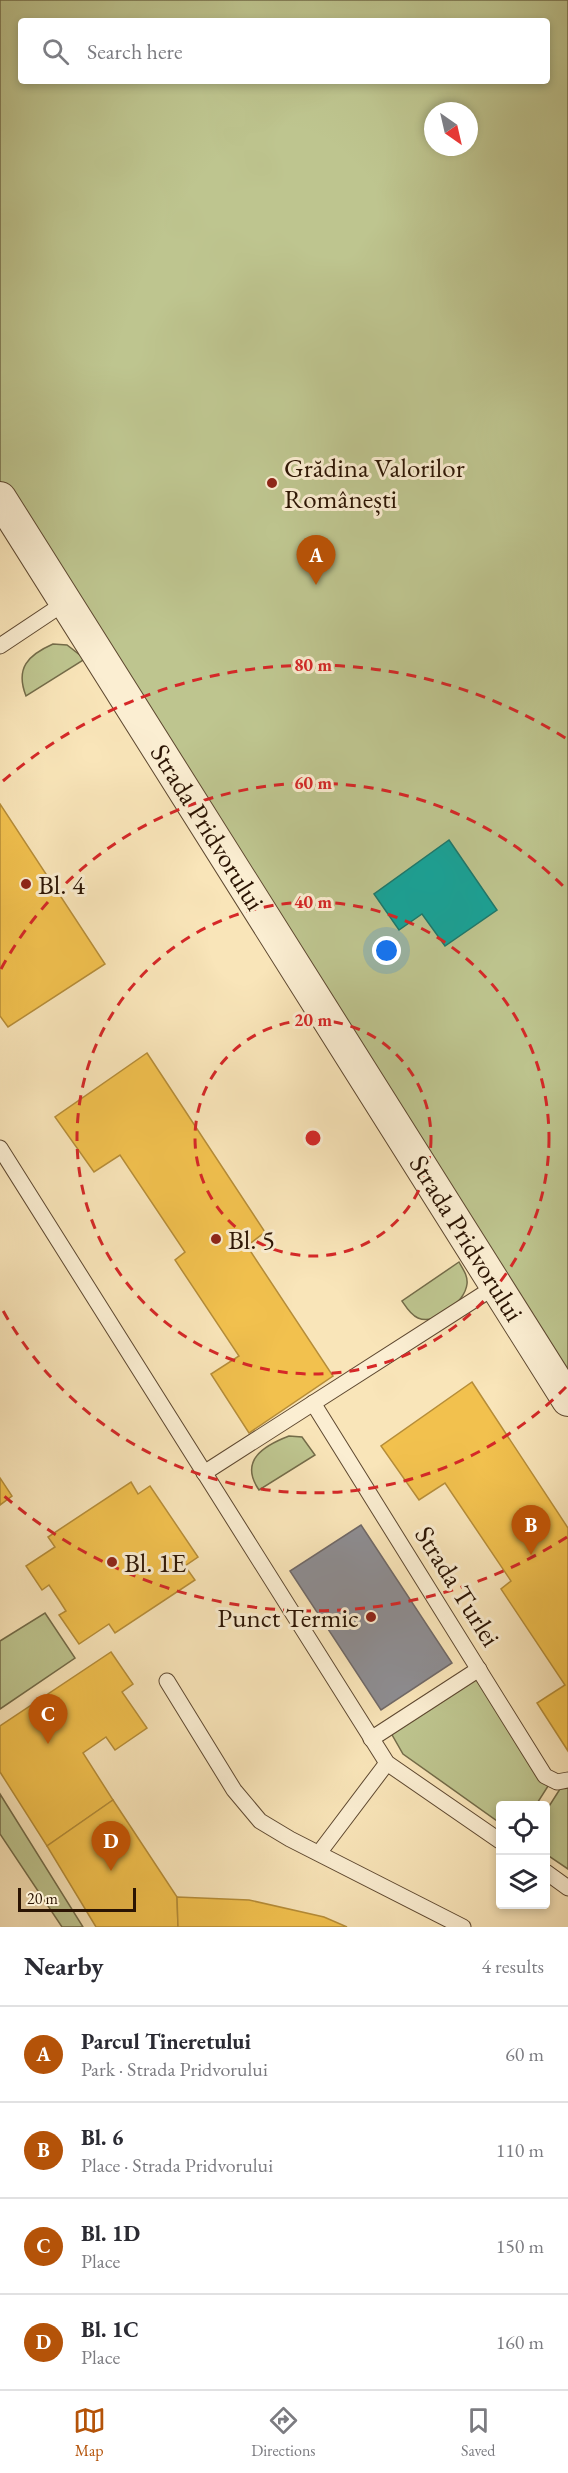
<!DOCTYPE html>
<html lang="en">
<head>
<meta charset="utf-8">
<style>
	body { margin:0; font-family:"EB Garamond",serif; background:#f7f7f7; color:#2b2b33 }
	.controls { position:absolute; right:18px; bottom:18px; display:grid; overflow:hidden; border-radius:6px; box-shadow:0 3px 9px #0003 }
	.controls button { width:54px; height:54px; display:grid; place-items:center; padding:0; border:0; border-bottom:2px solid #e1e1e2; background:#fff; color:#2b2b33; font:30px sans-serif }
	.compass { position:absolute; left:424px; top:102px; width:54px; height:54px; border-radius:50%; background:#fff; box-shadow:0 3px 9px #0003; rotate:146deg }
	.scale { position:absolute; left:18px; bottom:15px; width:118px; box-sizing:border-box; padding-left:6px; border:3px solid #2b1403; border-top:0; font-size:16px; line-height:21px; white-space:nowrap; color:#2b1403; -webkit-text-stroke:4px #fbeed2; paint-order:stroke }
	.you { position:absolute; left:387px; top:951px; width:21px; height:21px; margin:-15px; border:4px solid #fff; border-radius:50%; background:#1a73e8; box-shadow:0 0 0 9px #1a73e833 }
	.badge { display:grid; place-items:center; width:39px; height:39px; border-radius:50%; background:#b45309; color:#fff; font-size:20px; font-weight:700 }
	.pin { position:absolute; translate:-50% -50px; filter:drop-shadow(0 2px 3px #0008) }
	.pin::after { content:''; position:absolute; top:32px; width:21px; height:18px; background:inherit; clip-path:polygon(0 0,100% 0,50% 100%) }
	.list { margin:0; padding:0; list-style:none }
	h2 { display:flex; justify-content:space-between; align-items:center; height:78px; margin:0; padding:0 24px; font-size:26px }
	h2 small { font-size:20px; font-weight:400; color:#7c7c81 }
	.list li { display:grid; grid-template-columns:39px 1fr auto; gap:18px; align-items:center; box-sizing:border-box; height:96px; padding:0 24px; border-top:2px solid #e1e1e2 }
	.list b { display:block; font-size:22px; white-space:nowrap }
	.list p { margin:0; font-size:20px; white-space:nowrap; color:#7c7c81 }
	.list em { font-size:20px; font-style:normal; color:#7c7c81 }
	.icon { flex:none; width:33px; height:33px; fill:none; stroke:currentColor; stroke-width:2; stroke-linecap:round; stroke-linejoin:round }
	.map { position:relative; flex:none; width:568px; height:1927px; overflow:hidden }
	.search { position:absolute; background:#fff; box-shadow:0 3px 9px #0003; left:18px; right:18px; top:18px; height:66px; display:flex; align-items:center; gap:15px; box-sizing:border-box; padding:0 21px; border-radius:6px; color:#7c7c81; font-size:22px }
	.sheet { height:462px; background:#fff }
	nav { display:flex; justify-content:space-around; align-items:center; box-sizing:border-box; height:84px; border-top:2px solid #e1e1e2; background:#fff; font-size:16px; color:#7c7c81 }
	nav a { display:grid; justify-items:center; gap:3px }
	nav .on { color:#b45309 }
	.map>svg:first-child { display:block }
	.green { fill:#bec58f; stroke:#746c49; stroke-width:1.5; fill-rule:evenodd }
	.homes { fill:#f2c14e; stroke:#b68d38; stroke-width:1.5 }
	.public { fill:#17a398; stroke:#1d786b; stroke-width:1.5 }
	.industry { fill:#8d8d92; stroke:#706967; stroke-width:1.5 }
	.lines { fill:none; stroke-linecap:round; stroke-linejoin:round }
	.lane-casing { stroke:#5e4830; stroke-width:17 }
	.street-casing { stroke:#5e4830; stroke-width:34 }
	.lane { stroke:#fbeed2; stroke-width:15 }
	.street { stroke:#fbeed2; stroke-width:32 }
	.ring { fill:none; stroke:#d62828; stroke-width:3; stroke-dasharray:10 8 }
	.poi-dot { fill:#8f2418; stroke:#fbeed2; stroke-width:2 }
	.labels { text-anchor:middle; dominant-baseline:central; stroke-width:6; stroke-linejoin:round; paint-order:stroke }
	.poi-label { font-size:27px; fill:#2b1403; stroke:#fbeed2; text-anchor:start }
	.street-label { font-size:27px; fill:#2b1403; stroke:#fbeed2 }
	.centre { fill:#d62828; stroke:#fbeed2; stroke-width:3 }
	.ring-label { font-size:18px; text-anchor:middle; font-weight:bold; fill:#d62828; stroke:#fbeed2; stroke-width:6; stroke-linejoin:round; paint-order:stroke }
</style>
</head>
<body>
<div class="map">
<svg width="568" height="1927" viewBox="0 0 568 1927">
	<rect width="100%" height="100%" fill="#f9e5b9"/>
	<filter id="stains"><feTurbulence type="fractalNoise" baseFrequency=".00333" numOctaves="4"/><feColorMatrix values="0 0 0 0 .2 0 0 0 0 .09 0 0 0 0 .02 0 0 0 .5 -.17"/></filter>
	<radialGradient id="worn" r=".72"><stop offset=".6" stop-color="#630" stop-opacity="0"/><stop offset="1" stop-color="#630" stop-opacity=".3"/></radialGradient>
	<!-- green -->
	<g class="green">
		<path d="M0,0h568v1373l-440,-684 -128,-208zM21,21h526v60h-526zM433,111h36v36h-36z"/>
		<path d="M53,644l14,1 18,14 -59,37c-11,-28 2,-41 27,-52z"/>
		<path d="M459,1262c4,7 9,14 8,22 -2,18 -31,42 -49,34 -7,-3 -12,-11 -16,-17z"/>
		<path d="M289,1436l13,1 13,18 -56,35c-20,-29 4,-44 30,-54z"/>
		<path d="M45,1613l30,45 -75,51v-68z"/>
		<path d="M479,1676l71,107 -14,22 -36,1v17l-97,-69 -12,-21z"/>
		<path d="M568,1787v82l-22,-15v-43l14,-22z"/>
		<path d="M0,1794l83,133h-21l-62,-93z"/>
	</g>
	<!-- homes -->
	<g class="homes">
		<path d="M0,804l105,160 -97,63 -8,-11z"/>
		<path d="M147,1053l118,179 -18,14 86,130 -84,57 -38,-59 28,-18 -64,-96 10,-8 -65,-97 -26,17 -39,-55z"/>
		<path d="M472,1382l96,146v223l-31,-48 28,-18 -64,-96 10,-8 -66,-98 -26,17 -38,-54z"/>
		<path d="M0,1478l12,18 -12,9z"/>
		<path d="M131,1482l7,12 12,-8 48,71 -13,9 10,14 -80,53 -6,-9 -30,20 -20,-29 7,-4 -7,-11 -10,-15 -7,5 -16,-24 29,-19 -7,-10z"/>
		<path d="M111,1652l22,32 -11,8 25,36 -32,22 -9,-13 -23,16 30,47 -66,46 -47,-74v-46z"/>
		<path d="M113,1800l64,97 1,30h-82l-49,-81z"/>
		<path d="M177,1897l72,3 75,17 23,10h-169z"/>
	</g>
	<!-- public -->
	<path class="public" d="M449,840l48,70 -52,36 -23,-32 -23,16 -25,-36z"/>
	<!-- industry -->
	<path class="industry" d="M361,1525l91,138 -71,47 -91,-139z"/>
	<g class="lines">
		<!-- lane casing -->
		<g class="lane-casing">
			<g id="lane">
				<path d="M0,646l66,-44"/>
				<path d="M0,1148l387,615 113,78"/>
				<path d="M313,1403l232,373 12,6 11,-2"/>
				<path d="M204,1473l292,-187"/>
				<path d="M167,1681l67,109 26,31 30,18 173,88"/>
				<path d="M371,1739l108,-70"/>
				<path d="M319,1853l68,-90"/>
				<path d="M546,1872l22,16"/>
			</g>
		</g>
		<!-- street casing -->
		<g class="street-casing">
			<path id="street" d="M0,498l568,902"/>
		</g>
		<!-- lane -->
		<use href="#lane" class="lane"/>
		<!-- street -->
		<use href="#street" class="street"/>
	</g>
	<!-- distance rings -->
	<g class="ring">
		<circle cx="313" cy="1138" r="118"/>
		<circle cx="313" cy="1138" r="236"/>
		<path d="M566 1387A355 355 0 0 1 1 1307M1 969A355 355 0 0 1 566 889"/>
		<path d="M567 1537A473 473 0 0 1 3 1495M3 781A473 473 0 0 1 567 739"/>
	</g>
	<!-- markers -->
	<g class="poi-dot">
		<circle cx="272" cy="483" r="6"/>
		<circle cx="26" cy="884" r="6"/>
		<circle cx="216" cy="1239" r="6"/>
		<circle cx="112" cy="1562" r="6"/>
		<circle cx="371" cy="1617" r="6"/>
	</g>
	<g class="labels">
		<!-- poi labels -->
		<g class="poi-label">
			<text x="284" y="467">Grădina Valorilor<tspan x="284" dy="31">Românești</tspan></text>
			<text x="38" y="884">Bl. 4</text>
			<text x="228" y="1239">Bl. 5</text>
			<text x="124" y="1562">Bl. 1E</text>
			<text x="359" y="1617" text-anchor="end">Punct Termic</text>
		</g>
		<!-- street labels -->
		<g class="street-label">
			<text transform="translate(208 827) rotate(58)">Strada Pridvorului</text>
			<text transform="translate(467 1238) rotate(58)">Strada Pridvorului</text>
			<text transform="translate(458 1586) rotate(58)">Strada Turlei</text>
		</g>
	</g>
	<circle cx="313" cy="1138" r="9" class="centre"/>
	<g class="ring-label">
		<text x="313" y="671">80 m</text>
		<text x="313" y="789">60 m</text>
		<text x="313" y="908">40 m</text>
		<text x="313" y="1026">20 m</text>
	</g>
	<rect width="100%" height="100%" filter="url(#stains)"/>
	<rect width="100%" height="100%" fill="url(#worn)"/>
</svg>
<div class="controls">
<button><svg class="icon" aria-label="locate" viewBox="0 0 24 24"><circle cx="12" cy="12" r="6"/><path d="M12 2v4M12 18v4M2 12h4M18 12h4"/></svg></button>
<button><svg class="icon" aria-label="layers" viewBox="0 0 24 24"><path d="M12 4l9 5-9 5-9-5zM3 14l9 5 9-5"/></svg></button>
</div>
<svg class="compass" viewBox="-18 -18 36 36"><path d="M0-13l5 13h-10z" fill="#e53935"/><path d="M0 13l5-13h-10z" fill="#7c7c81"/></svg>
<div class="scale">20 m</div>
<div class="you"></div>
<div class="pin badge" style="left:316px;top:585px">A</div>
<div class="pin badge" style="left:531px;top:1555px">B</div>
<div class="pin badge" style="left:48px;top:1744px">C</div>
<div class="pin badge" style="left:111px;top:1871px">D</div>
<div class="search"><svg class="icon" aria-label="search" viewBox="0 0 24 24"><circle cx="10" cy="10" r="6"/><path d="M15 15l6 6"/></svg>Search here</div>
</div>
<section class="sheet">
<h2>Nearby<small>4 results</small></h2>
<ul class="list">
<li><span class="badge">A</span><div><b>Parcul Tineretului</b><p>Park · Strada Pridvorului</p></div><em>60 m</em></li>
<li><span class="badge">B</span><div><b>Bl. 6</b><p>Place · Strada Pridvorului</p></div><em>110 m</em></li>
<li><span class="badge">C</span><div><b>Bl. 1D</b><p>Place</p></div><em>150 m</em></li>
<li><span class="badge">D</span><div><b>Bl. 1C</b><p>Place</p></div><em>160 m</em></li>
</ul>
</section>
<nav>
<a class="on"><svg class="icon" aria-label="map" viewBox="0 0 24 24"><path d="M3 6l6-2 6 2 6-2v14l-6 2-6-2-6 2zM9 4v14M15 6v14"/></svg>Map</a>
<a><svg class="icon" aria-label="directions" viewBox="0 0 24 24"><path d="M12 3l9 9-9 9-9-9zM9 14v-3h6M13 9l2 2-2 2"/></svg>Directions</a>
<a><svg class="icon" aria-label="saved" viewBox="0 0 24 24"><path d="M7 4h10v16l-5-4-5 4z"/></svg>Saved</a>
</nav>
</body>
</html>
